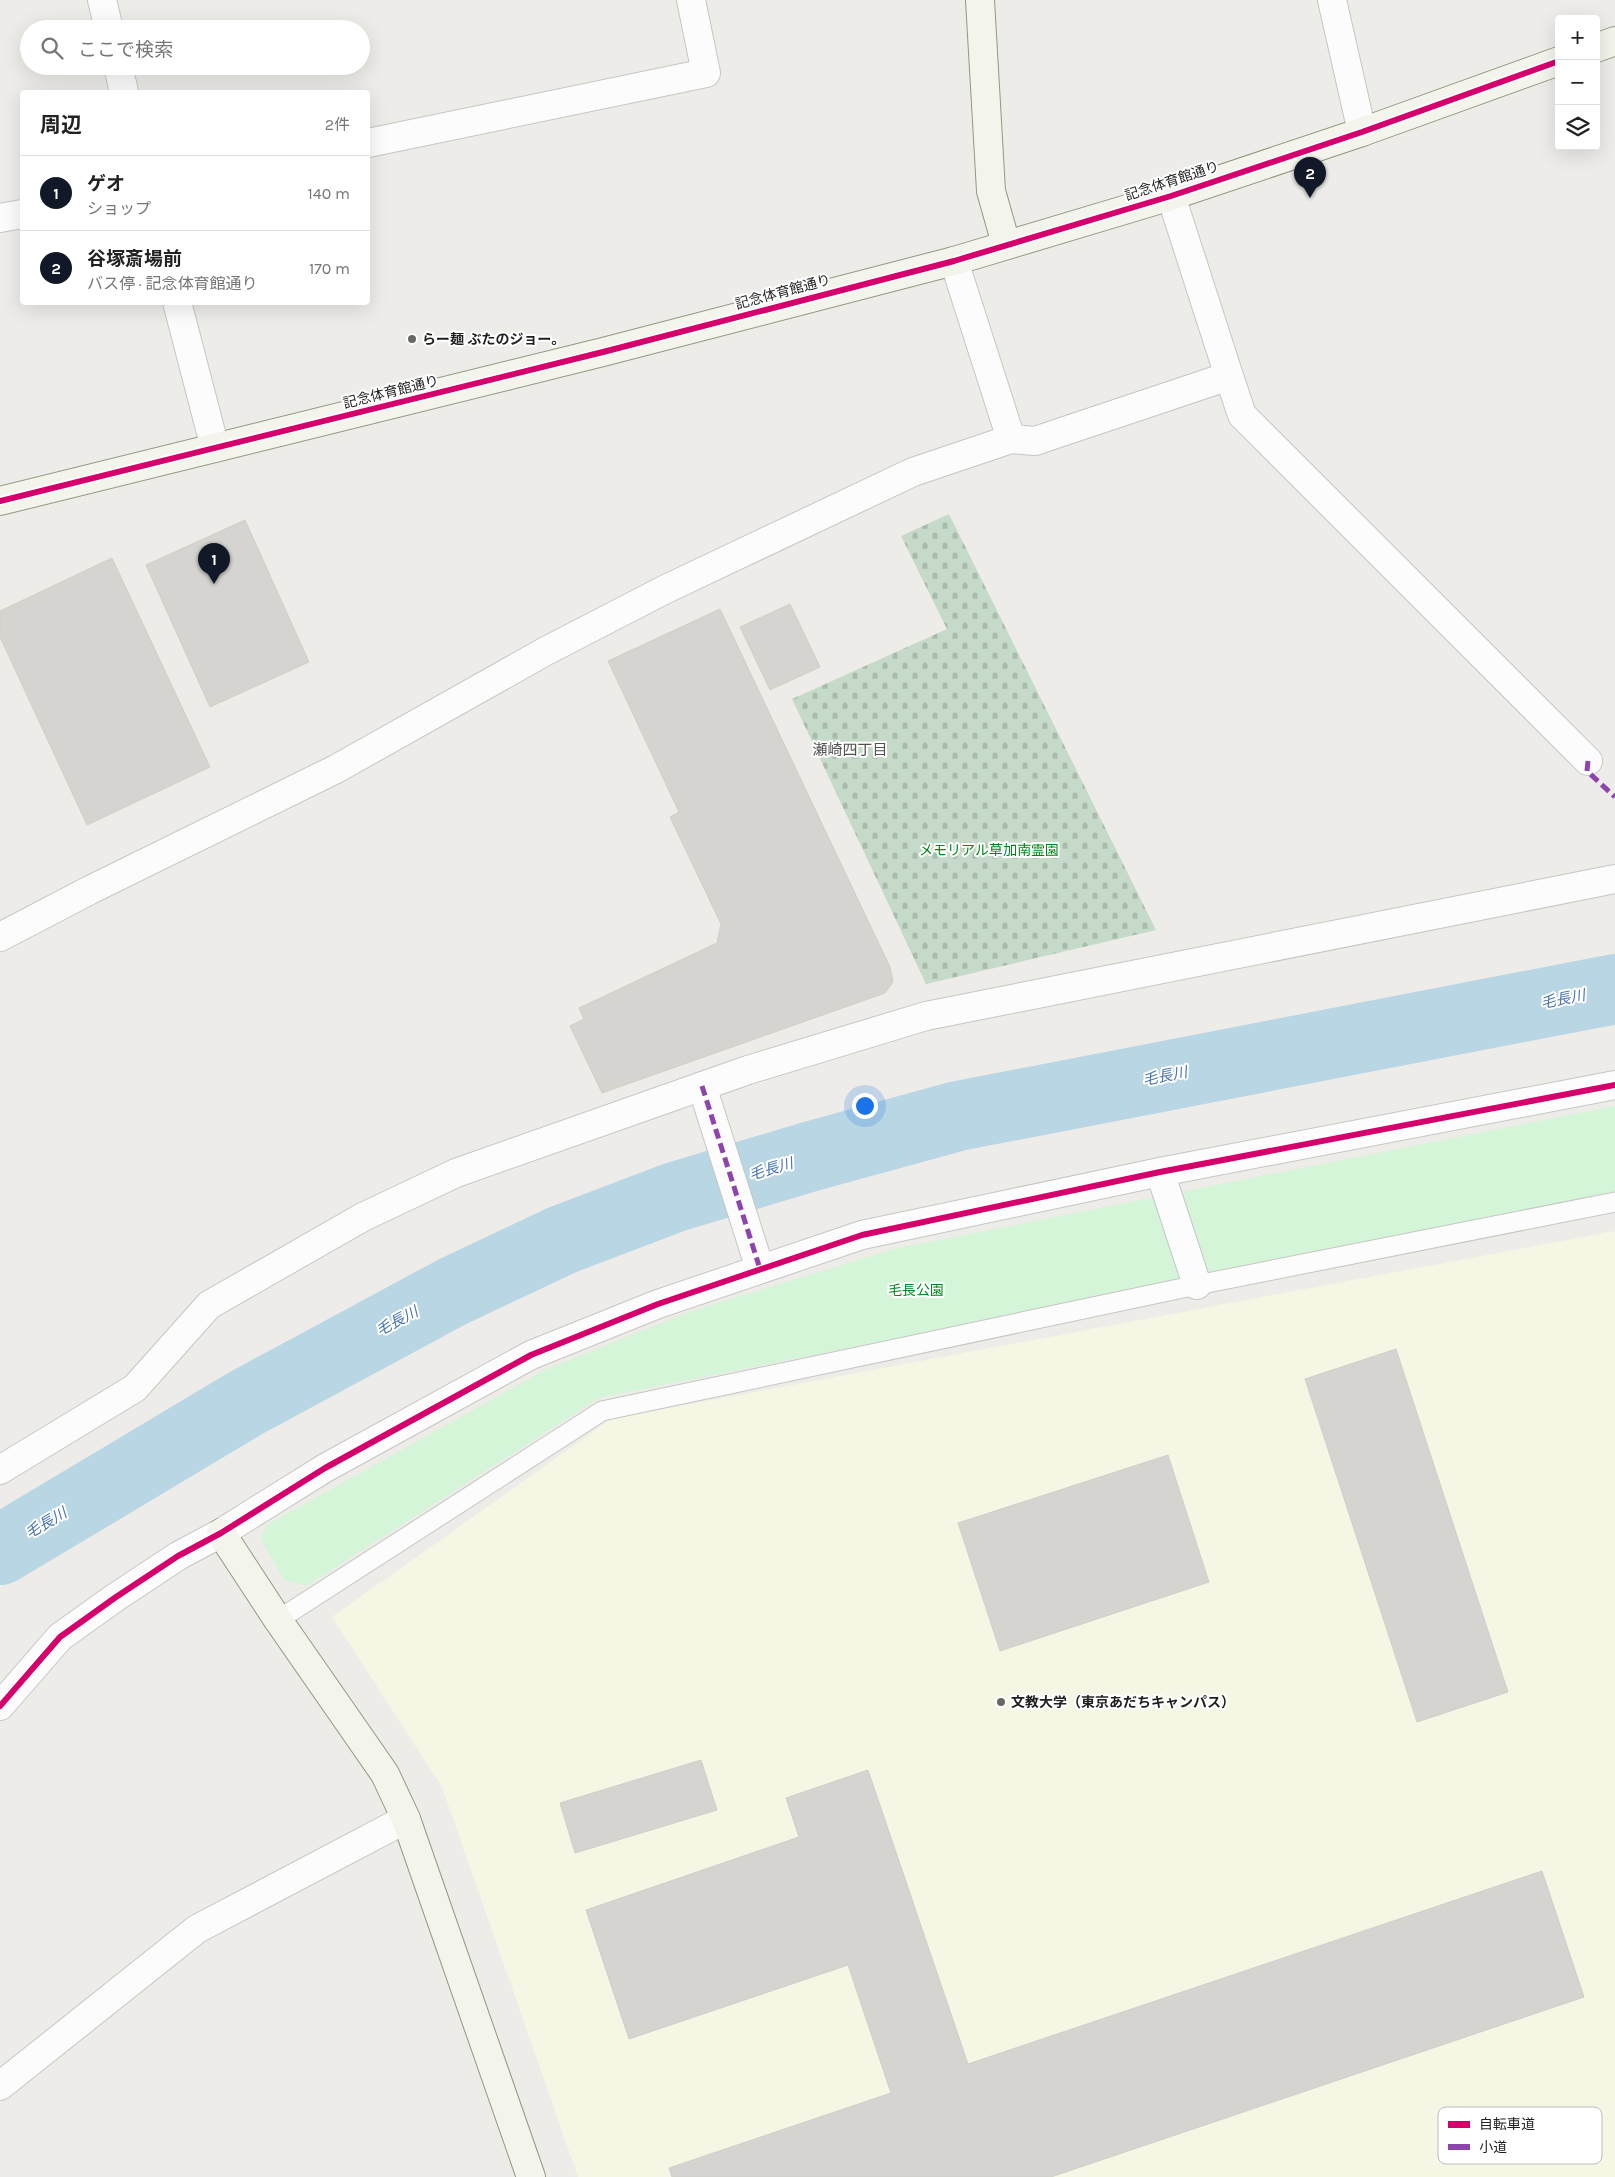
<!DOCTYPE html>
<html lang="ja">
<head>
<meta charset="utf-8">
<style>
	body { margin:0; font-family:Karla,"Noto Sans JP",sans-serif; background:#f2f2f2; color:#222 }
	.controls { position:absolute; right:15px; top:15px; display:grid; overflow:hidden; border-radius:5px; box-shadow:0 5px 20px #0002 }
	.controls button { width:45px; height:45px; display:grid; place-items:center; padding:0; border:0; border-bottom:1px solid #e0e0e0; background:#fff; color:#222; font:25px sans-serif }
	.you { position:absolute; left:864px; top:1105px; width:18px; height:18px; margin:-12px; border:4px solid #fff; border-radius:50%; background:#1a73e8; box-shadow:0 0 0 8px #1a73e833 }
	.badge { display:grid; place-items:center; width:32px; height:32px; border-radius:50%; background:#111827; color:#fff; font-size:16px; font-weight:700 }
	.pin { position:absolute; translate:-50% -41px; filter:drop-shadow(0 1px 2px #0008) }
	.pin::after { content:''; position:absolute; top:26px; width:18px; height:15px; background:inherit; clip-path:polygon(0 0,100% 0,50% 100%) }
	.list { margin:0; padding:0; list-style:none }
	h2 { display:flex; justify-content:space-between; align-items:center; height:65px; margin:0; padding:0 20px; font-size:21px }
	h2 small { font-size:16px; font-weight:400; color:#767676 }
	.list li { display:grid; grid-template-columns:32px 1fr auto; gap:15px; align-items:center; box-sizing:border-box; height:75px; padding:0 20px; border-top:1px solid #e0e0e0 }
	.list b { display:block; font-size:19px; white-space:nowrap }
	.list p { margin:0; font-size:16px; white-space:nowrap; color:#767676 }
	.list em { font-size:16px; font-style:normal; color:#767676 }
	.icon { flex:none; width:28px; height:28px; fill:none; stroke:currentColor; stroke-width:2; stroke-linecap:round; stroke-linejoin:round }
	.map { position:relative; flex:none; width:1615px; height:2177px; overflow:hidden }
	.search { position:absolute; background:#fff; box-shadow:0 5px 20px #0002; left:20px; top:20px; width:350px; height:55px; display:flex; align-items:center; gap:12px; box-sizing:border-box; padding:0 18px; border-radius:28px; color:#767676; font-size:19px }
	.panel { position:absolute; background:#fff; box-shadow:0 5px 20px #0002; left:20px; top:90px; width:350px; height:215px; border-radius:5px }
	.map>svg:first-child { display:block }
	.education { fill:#f5f6e3 }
	.cemetery { fill:url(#cemetery-stones) }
	.park { fill:#d4f5d7 }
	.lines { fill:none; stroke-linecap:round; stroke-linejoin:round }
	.river { stroke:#b8d6e3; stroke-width:70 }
	.building { fill:#d6d4d0; stroke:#d1cec9 }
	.lane-casing { stroke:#c6c6c4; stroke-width:21 }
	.street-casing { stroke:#c6c6c4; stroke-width:30 }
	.secondary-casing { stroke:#94987e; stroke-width:30 }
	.lane { stroke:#fcfcfc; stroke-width:19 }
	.street { stroke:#fcfcfc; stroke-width:28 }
	.secondary { stroke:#f3f4eb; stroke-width:28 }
	.quiet { stroke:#8e44ad; stroke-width:5; stroke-dasharray:10 5; stroke-linecap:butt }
	.cycleway-casing { stroke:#fff; stroke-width:9 }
	.cycleway { stroke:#d6006c; stroke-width:6 }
	.poi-dot { fill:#676765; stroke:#fff; stroke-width:2 }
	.labels { text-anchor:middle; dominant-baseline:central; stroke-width:4; stroke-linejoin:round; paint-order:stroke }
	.street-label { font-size:14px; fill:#1f1f1f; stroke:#fff }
	.poi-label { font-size:14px; font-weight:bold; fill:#1f1f1f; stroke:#fff; text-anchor:start }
	.park-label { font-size:14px; fill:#05851a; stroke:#fff }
	.neighbourhood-label { font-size:15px; fill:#525252; stroke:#fff }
	.water-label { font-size:15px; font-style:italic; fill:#4573b5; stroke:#fff }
	.key { fill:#fff; stroke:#bcbcbc; stroke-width:1 }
	.key-label { font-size:14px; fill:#1f1f1f }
</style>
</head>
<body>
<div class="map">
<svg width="1615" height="2177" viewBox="0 0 1615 2177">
	<defs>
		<pattern id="cemetery-stones" width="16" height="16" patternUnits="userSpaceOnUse" patternTransform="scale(1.25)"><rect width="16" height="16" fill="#c5dac8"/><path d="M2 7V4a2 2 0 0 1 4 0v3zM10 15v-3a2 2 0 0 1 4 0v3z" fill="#a9bbab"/></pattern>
	</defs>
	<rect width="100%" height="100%" fill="#edece8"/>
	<!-- education -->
	<path class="education" d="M1615,1231v946h-1037l-136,-390 -110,-170 279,-198z"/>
	<!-- cemetery -->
	<path class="cemetery" d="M949,514l207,416 -230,54 -134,-285 155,-70 -46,-93z"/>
	<!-- park -->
	<path class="park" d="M1615,1106v89l-1016,203 -293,188 -23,-7 -22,-41 6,-13 278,-155 144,-58 205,-63z"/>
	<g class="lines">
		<!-- river -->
		<path class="river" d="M0,1550l246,-147 206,-111 110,-52 113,-43 137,-41 146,-40 657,-127"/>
	</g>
	<!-- building -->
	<g class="building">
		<path d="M245,520l64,142 -99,45 -64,-142z"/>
		<path d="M112,558l98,209 -123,58 -87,-188v-26z"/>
		<path d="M790,604l30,63 -50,23 -30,-63z"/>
		<path d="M720,609l170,358 3,15 -8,11 -283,100 -32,-67 14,-7 -5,-11 138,-65 4,-19 -51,-107 9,-5 -71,-151z"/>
		<path d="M1396,1349l112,343 -91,30 -112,-343z"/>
		<path d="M1168,1455l41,127 -209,69 -42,-128z"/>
		<path d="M701,1760l16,50 -142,43 -15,-50z"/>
		<path d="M868,1770l100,294 574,-193 42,126 -533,180h-379l-3,-9 222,-75 -43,-128 -219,74 -43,-129 213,-73 -13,-39z"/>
	</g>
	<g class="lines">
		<!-- lane casing -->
		<g class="lane-casing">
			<path id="lane" d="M278,1620l324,-209 595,-126 418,-83"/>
		</g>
		<!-- street casing -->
		<g class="street-casing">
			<g id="street">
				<path d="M102,0l7,29"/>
				<path d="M1332,0l30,132"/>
				<path d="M118,66l6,26"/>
				<path d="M368,143l338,-70 -15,-73"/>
				<path d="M0,218l22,-4"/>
				<path d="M954,261l57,178 24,2 194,-65 -58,-180"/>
				<path d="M177,302l38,146"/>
				<path d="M1229,376l13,39 346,346"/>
				<path d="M0,937l90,-47 246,-121 210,-118 118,-61 249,-118 98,-33"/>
				<path d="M702,1086l58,183"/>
				<path d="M1160,1172l37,113"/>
				<path d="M0,1470l135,-82 74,-83 154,-88 93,-44 292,-103 178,-54 689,-137"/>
				<path d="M0,1706l60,-69 56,-40 62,-41 43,-23 104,-65 206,-113 127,-51 204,-69 298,-63 455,-87"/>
				<path d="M0,2086l197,-157 209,-110"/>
			</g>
		</g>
		<!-- secondary casing -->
		<g class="secondary-casing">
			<g id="secondary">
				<path d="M980,0l11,191 15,53"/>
				<path d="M1596,48l19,-7"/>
				<path d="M0,501l603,-149 351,-91 217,-65 191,-64 197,-71"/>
				<path d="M221,1533l57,87 107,154 21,45 125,358"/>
			</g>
		</g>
		<!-- lane -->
		<use href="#lane" class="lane"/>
		<!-- street -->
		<use href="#street" class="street"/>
		<!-- secondary -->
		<use href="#secondary" class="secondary"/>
		<!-- quiet -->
		<g class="quiet">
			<path d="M1588,761l-1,10 28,26"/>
			<path d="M702,1086l58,183"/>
		</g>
		<!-- cycleway casing -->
		<g class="cycleway-casing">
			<g id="cycleway">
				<path d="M0,501l603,-149 351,-91 217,-65 191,-64 197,-71"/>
				<path d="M0,1706l60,-69 56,-40 62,-41 43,-23 104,-65 206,-113 127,-51 204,-69 298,-63 455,-87"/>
			</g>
		</g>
		<!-- cycleway -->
		<use href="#cycleway" class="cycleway"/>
	</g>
	<!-- markers -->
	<g class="poi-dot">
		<circle cx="412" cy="339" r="5"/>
		<circle cx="1001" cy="1702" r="5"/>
	</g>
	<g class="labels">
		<!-- street labels -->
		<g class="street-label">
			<text transform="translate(1172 181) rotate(-18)">記念体育館通り</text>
			<text transform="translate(783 292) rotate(-15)">記念体育館通り</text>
			<text transform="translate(391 392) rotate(-14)">記念体育館通り</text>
		</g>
		<!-- poi labels -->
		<g class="poi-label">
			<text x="422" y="339">らー麺 ぶたのジョー。</text>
			<text x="1011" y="1702">文教大学（東京あだちキャンパス）</text>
		</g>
		<!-- park labels -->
		<g class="park-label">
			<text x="989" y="850">メモリアル草加南霊園</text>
			<text x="916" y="1290">毛長公園</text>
		</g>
		<!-- neighbourhood labels -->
		<g class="neighbourhood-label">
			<text x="850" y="750">瀬崎四丁目</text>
		</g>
		<!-- water labels -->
		<g class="water-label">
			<text transform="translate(1563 999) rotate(-11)">毛長川</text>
			<text transform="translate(1165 1076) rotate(-11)">毛長川</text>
			<text transform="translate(771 1169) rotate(-16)">毛長川</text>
			<text transform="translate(397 1321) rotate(-28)">毛長川</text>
			<text transform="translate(46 1523) rotate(-31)">毛長川</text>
		</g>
	</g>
	<!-- legend -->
	<rect x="1438" y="2107" width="164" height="57" rx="8" class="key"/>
	<rect x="1448" y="2121" width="22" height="7" fill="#d6006c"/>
	<rect x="1448" y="2144" width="22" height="6" fill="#8e44ad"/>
	<g class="key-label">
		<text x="1479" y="2129">自転車道</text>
		<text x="1479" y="2152">小道</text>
	</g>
</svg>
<div class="controls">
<button>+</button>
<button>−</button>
<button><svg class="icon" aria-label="layers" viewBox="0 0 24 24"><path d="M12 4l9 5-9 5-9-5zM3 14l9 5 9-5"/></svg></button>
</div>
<div class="you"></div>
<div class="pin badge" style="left:214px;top:584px">1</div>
<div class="pin badge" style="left:1310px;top:198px">2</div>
<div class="search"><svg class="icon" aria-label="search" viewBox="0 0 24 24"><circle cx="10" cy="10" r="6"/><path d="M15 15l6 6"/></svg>ここで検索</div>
<section class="panel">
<h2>周辺<small>2件</small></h2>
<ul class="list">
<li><span class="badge">1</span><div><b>ゲオ</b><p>ショップ</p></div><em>140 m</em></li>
<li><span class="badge">2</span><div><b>谷塚斎場前</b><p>バス停 · 記念体育館通り</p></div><em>170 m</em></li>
</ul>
</section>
</div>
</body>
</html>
